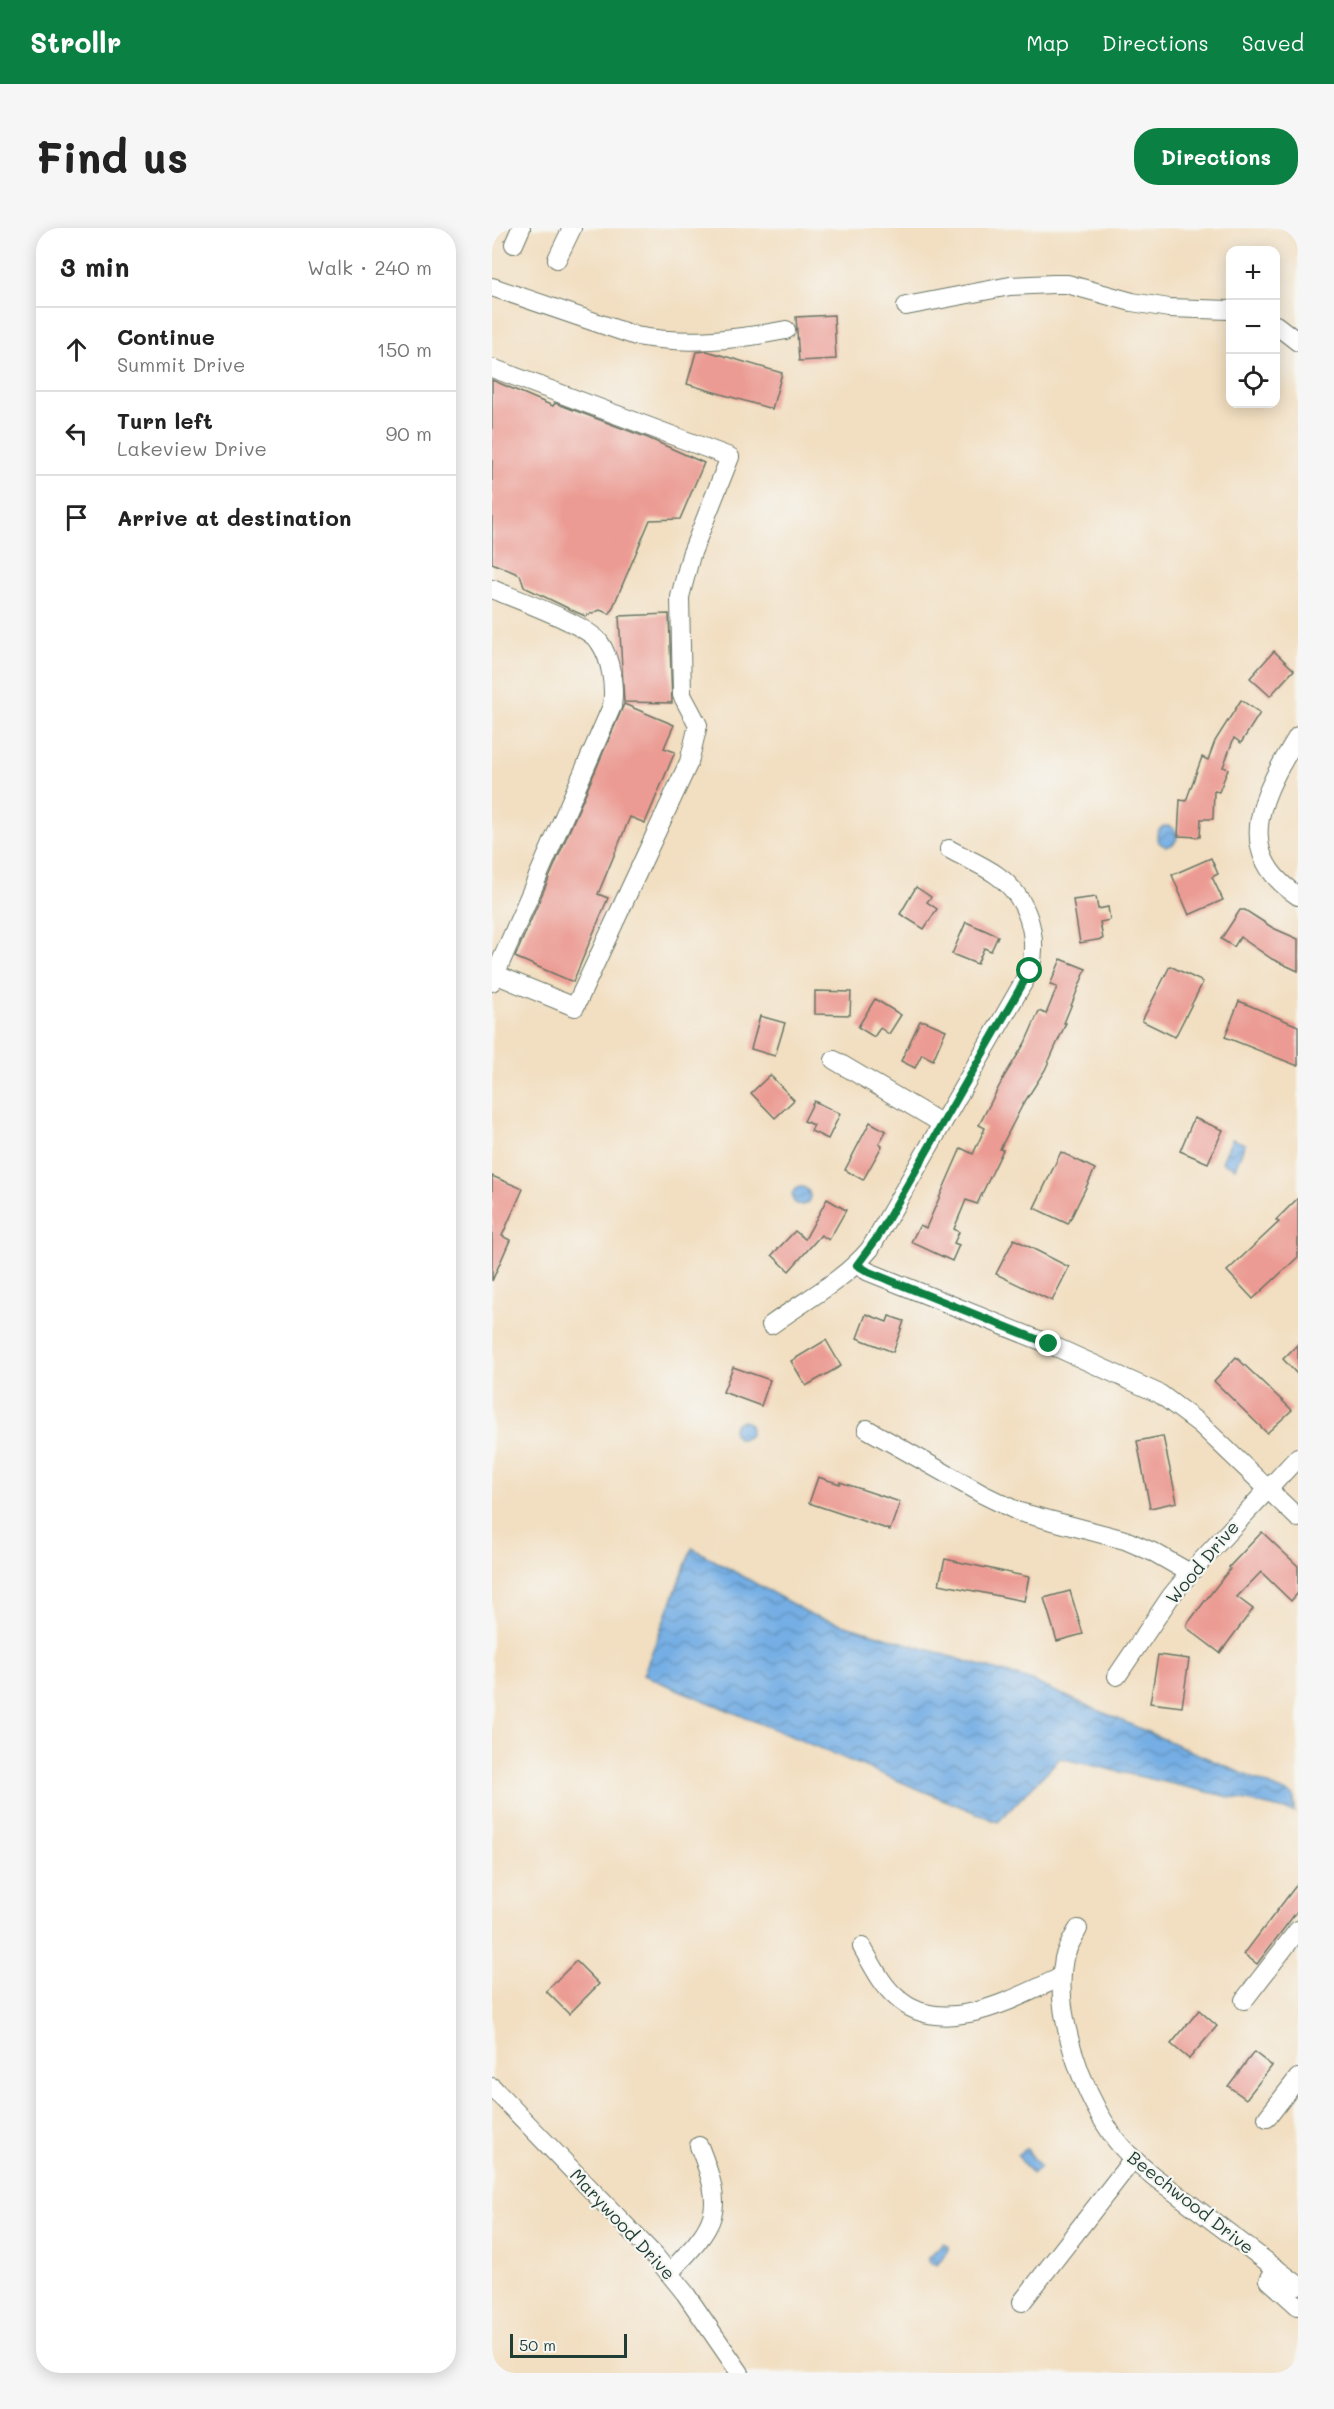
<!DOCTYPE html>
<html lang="en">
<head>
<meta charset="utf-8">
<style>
	body { margin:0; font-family:Mali,sans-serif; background:#f6f6f6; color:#222 }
	.controls { position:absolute; right:18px; top:18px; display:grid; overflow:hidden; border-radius:12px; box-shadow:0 3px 15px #0003 }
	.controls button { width:54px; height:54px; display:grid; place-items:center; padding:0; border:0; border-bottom:2px solid #e0e0e0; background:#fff; color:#222; font:30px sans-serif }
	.scale { position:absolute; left:18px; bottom:15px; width:117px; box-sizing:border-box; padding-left:6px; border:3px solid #1f3d34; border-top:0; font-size:16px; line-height:21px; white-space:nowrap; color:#1f3d34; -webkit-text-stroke:4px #f6f6f2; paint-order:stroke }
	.stop { position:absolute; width:18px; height:18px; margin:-14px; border:4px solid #0b8043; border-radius:50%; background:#fff }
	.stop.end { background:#0b8043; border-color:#fff; box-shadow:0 2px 6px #0008 }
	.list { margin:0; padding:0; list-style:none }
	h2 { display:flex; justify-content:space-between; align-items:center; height:78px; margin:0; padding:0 24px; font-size:26px }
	h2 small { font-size:20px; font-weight:400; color:#767676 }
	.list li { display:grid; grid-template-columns:39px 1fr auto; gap:18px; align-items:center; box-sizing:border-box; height:84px; padding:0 24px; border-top:2px solid #e0e0e0 }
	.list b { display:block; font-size:22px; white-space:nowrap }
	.list p { margin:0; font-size:20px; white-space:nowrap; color:#767676 }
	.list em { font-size:20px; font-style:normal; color:#767676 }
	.icon { flex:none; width:33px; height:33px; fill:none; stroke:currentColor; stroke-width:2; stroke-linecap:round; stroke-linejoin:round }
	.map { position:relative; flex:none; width:806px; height:2145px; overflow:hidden; border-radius:24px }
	header { display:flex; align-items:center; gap:36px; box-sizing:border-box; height:84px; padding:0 30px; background:#0b8043; color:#fff }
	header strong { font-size:28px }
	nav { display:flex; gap:33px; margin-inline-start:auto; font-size:21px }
	.intro { display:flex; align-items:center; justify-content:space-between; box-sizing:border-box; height:144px; padding:0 36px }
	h1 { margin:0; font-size:42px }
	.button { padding:15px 27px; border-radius:24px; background:#0b8043; color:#fff; font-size:21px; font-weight:700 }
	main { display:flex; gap:36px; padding:0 36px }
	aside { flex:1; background:#fff; border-radius:24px; box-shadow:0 3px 15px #0003 }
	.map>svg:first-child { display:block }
	.water { fill:url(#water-waves); stroke:#4a768c; stroke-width:1.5 }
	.building { fill:#eb9b93 }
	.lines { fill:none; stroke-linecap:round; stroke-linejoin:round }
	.minor-casing { stroke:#697565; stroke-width:20 }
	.minor { stroke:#fff; stroke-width:18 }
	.route { stroke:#0b8043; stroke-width:8 }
	.labels { text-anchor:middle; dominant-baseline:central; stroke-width:4.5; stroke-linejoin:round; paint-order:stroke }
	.street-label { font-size:18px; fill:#1f3d34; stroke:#f6f6f2 }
</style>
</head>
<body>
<header>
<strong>Strollr</strong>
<nav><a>Map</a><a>Directions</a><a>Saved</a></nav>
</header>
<div class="intro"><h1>Find us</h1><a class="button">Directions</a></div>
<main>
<aside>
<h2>3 min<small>Walk · 240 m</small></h2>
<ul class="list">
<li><svg class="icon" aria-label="ahead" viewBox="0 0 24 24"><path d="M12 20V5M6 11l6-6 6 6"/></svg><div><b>Continue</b><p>Summit Drive</p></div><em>150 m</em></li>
<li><svg class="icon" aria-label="left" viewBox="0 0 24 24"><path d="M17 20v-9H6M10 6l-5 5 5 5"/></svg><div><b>Turn left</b><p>Lakeview Drive</p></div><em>90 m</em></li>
<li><svg class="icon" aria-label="arrive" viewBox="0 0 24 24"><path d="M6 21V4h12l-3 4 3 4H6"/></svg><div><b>Arrive at destination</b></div></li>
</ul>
</aside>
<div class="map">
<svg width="806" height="2145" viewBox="0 0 806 2145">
	<defs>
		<pattern id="water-waves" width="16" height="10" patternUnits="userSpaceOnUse" patternTransform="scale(1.5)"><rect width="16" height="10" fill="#74aee4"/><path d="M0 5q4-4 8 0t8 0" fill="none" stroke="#5f8fba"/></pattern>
	</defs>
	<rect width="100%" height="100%" fill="#f6f6f2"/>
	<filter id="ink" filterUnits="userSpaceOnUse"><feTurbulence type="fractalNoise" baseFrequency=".0167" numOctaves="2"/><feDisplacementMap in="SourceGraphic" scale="12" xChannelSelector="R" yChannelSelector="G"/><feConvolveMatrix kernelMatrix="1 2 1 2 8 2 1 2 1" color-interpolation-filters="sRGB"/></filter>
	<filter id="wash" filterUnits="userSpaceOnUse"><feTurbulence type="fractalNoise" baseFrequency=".008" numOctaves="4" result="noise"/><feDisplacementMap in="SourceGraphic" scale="24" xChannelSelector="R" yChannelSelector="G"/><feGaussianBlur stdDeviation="1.35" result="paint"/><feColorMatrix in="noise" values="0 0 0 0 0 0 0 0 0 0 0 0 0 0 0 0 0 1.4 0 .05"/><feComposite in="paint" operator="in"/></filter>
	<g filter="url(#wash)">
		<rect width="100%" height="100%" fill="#f2dec0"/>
		<!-- water -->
		<g class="water">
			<circle cx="675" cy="608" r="10"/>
			<path d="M740,911l13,5 -10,24 -13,-6z"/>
			<circle cx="309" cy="968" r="9"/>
			<circle cx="250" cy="1202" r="9"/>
			<path d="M200,1320l120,67 217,65 265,116v16l-234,-54 -62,64 -355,-147z"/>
			<path d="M533,1921h2l13,18 -8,7 -15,-19z"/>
			<path d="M451,2015l5,3v4l-11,15 -8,-3v-5z"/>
		</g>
		<g id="blocks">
			<!-- building -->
			<g class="building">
				<path d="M342,87l2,44 -37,2 -3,-44z"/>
				<path d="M215,123l75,22 -10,36 -85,-25 9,-32z"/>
				<path d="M0,152l61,26 2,-3 93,35 56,25 -24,56 -30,1 -40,94 -10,-4 -15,6 -9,-4 -52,-25 -4,-12 -28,-12z"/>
				<path d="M177,386l3,89 -48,-1 -5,-86z"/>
				<path d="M782,423l20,19 -24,26 -20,-18z"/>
				<path d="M749,472l19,13 -19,30 -7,-5 -11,29 5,2 -9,23 -5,-1 -1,28h-12l-1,18 -22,-1 2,-36 6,1 16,-44 6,3 7,-19z"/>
				<path d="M132,476l50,21 -10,23 11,4 -30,71 -15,-6 -32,77 10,4 -35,84 -58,-25z"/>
				<path d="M719,630l7,16 -6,3 11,23 -34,15 -17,-40z"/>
				<path d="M424,659l15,10 -4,5 10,7 -13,20 -24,-15z"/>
				<path d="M604,669l2,12 10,-2 2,13 -10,2 3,17 -23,4 -7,-43z"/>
				<path d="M748,682h5l28,18 25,11v32l-26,-12 -32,-22 -6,10 -13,-8z"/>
				<path d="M474,694l32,14 -7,15 -7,-3 -7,16 -25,-10z"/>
				<path d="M569,731l25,10 -22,54h2l-21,47 -23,36 -22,43 3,1 -26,54 -11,-4 -12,29 5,3 -5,11 5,2 -7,16 -41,-19 9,-17 6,3 35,-80 12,6 12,-26 -6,-3 26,-50 20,-32 14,-32 7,3 11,-27 -7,-2z"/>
				<path d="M678,738l33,16 -28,55 -33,-16z"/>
				<path d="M323,763l36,1 -1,23 -35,-1z"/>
				<path d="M383,771l26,16 -12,19 -9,-6 -6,9 -16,-10z"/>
				<path d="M747,773l59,25v40l-73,-29z"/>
				<path d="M268,788l25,7 -10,33 -24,-7z"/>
				<path d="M428,793h5l21,9 -13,30 -11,-6 -7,14 -14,-7z"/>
				<path d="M278,847l24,25 -19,18 -24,-25z"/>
				<path d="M322,873l26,13 -12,25 -17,-8 3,-6 -10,-4z"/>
				<path d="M702,890l29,12 -15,33 -28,-12z"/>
				<path d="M378,894l16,9 -7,13 3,2 -19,34 -18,-10z"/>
				<path d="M569,924l34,17 -27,55 -34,-16z"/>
				<path d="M0,948l31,13 -21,47 8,4 -18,41z"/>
				<path d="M806,970v59l-45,42 -26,-28 52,-49 -3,-2z"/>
				<path d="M335,971l19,11 -17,30 -8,-5 -32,36 -17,-16 23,-24 10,8z"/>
				<path d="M522,1011l55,28 -17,34 -56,-27z"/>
				<path d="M374,1086l21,8 2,-6 15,5 -11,31 -36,-14z"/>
				<path d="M334,1112l15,26 -35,20 -15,-25z"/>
				<path d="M806,1116v31l-15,-16z"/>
				<path d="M744,1129l56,53 -25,23 -53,-52z"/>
				<path d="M241,1139l37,13 -9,26 -38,-14z"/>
				<path d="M671,1208l14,66 -27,6 -13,-67z"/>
				<path d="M326,1249l22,7v-2l60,20 -10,28 -81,-27z"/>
				<path d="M770,1304l36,34v27l-7,8 -30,-29 -24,25 16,12 -33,44 -33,-25v-4l43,-55 -1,-2z"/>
				<path d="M453,1331l84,18 -5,24 -85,-17z"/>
				<path d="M578,1363l13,43 -26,7 -13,-43z"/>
				<path d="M666,1427l31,4 -7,48 -32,-4z"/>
				<path d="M806,1655v27l-41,54 -13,-10z"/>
				<path d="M84,1733l23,23 -30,30 -23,-23z"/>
				<path d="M707,1782l18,16 -28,33 -18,-15z"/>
				<path d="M762,1824l18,14 -26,33 -18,-13z"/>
			</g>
		</g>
	</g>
	<g filter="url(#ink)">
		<use href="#blocks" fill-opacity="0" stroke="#697565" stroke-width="1.5"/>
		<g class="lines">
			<!-- minor casing -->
			<g class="minor-casing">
				<g id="minor">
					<path d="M22,16l7,-16"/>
					<path d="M65,31l15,-31"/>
					<path d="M0,59l144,49c51,9 98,4 150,-6"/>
					<path d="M414,78l104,-20 43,-2h14l65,18 37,6 61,2"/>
					<path d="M784,97l22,17"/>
					<path d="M0,140l238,89 -39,98 -11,42 2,98 16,30 -9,37 -114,245 -83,-34"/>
					<path d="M0,361c23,10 95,35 108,54 11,16 15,44 12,63l-120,276"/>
					<path d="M806,508c-33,54 -69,115 0,160"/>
					<path d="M342,832l107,63"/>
					<path d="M365,1037l12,7 180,72 111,50 40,30 98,94"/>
					<path d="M279,1097c34,-25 72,-44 99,-76l160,-278c9,-35 -2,-73 -32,-95 -15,-11 -33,-18 -49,-27"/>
					<path d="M375,1201l115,65 37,18 106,28 30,13 35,20"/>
					<path d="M625,1448l54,-80 19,-23 108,-116"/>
					<path d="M586,1701c-5,9 -11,19 -14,29 -11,54 17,130 47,175 11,17 27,30 42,43l145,109"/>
					<path d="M370,1719c10,17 19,37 34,50 45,43 119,1 165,-20"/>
					<path d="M752,1772l54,-70"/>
					<path d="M0,1859l163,169 30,37 55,80"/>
					<path d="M775,1890l31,-40"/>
					<path d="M784,2040l-7,12 29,26"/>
					<path d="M177,2045c48,-50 57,-60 30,-127"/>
					<path d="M530,2074l111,-143"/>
				</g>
			</g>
			<!-- minor -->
			<use href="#minor" class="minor"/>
		</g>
	</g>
	<g class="lines" filter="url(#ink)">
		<!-- route -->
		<path class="route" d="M538,743l-153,267 -20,27 12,7 180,72"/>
	</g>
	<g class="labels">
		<!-- street labels -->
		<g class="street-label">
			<text transform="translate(710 1334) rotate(-50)">Wood Drive</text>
			<text transform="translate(699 1974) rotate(38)">Beechwood Drive</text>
			<text transform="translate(131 1996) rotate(47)">Marywood Drive</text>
		</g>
	</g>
</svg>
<div class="controls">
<button>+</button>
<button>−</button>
<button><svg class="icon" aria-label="locate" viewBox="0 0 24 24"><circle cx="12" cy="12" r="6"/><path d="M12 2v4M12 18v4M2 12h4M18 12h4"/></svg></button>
</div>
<div class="scale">50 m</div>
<div class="stop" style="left:538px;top:743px"></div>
<div class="stop end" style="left:557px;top:1116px"></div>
</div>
</main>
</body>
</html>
